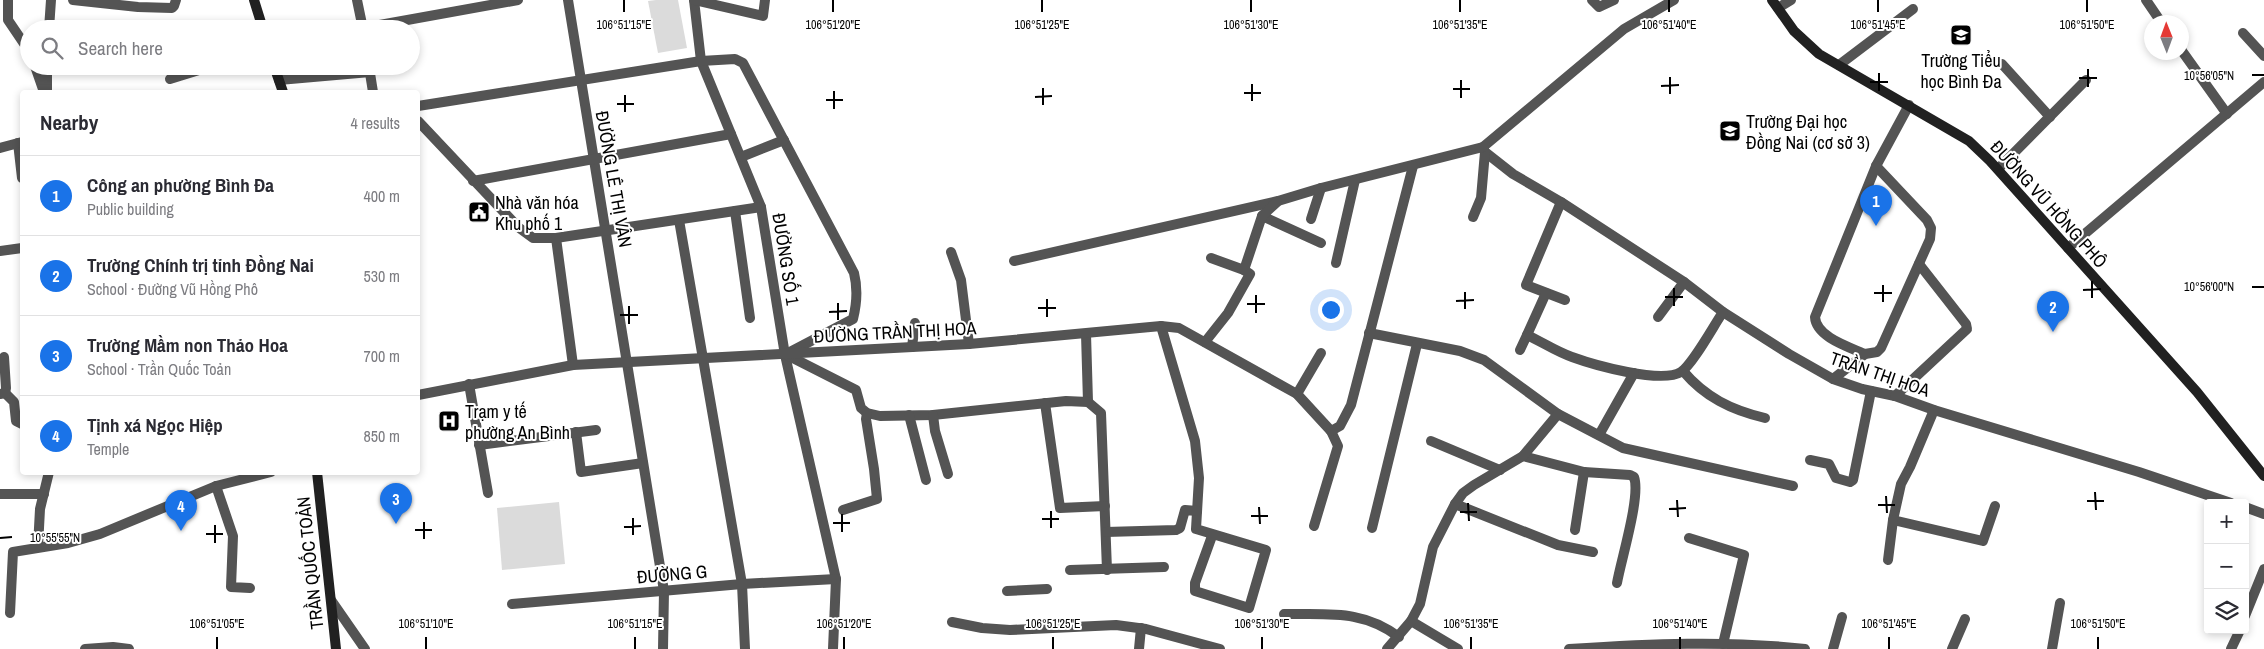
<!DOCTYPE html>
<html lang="en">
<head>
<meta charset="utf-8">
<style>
	body { margin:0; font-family:"Archivo Narrow",sans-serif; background:#f7f7f7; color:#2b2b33 }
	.controls { position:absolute; right:15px; bottom:15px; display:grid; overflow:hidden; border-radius:5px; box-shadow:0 2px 8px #0003 }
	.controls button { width:45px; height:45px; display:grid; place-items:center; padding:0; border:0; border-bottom:1px solid #e1e1e2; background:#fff; color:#2b2b33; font:25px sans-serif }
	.compass { position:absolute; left:2144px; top:15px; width:45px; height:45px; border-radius:50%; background:#fff; box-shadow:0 2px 8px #0003; rotate:359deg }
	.you { position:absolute; left:1330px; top:309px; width:18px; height:18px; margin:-12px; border:4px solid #fff; border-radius:50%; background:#1a73e8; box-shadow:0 0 0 8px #1a73e833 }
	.badge { display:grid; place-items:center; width:32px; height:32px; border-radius:50%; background:#1a73e8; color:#fff; font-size:16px; font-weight:700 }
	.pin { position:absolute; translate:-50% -41px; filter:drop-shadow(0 1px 2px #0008) }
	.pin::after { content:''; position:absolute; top:26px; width:18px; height:15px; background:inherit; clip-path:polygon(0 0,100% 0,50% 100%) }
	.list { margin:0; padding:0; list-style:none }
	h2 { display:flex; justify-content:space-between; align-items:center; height:65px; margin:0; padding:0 20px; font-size:21px }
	h2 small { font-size:16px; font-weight:400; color:#7c7c81 }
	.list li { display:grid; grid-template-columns:32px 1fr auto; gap:15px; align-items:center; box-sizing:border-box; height:80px; padding:0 20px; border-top:1px solid #e1e1e2 }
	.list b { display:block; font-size:19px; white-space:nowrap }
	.list p { margin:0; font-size:16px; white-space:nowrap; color:#7c7c81 }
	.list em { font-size:16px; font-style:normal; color:#7c7c81 }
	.icon { flex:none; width:28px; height:28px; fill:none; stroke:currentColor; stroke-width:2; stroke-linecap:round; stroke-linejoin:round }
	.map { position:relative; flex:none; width:2264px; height:649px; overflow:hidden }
	.search { position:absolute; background:#fff; box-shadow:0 2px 8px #0003; left:20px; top:20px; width:400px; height:55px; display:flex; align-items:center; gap:12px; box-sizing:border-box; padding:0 18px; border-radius:28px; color:#7c7c81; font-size:19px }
	.panel { position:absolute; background:#fff; box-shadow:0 2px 8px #0003; left:20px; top:90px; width:400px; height:385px; border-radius:5px }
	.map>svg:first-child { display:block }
	.green { fill:#dbdbdb }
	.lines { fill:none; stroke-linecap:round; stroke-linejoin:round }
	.street { stroke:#545454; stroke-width:10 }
	.secondary { stroke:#212121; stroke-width:10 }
	.ticks { fill:none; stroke:#000; stroke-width:2 }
	.labels { text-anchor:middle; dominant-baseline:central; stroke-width:4; stroke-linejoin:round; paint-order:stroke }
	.poi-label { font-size:18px; fill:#000; stroke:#fff; text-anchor:start }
	.street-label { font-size:18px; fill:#000; stroke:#fff }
	.ticks-label { font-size:12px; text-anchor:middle; fill:#000; stroke:#fff; stroke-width:4; stroke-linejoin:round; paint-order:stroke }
</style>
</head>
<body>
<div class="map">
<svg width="2264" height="649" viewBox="0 0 2264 649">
	<rect width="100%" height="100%" fill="#fff"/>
	<!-- green -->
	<g class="green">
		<path d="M656,0h22l9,48 -29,5 -10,-52z"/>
		<path d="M559,502l6,62 -63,6 -5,-62z"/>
	</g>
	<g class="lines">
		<!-- street -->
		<g class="street">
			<path d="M8,0v20l21,31"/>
			<path d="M73,0l65,7 34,1 2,-2 2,-6"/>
			<path d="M357,0l6,29"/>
			<path d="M568,0l96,591 -1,58"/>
			<path d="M694,0l7,61 60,146 24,148 51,224 -3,70"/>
			<path d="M694,0l69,16 2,-16"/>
			<path d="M1592,0l7,7 15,-7"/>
			<path d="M2146,0l15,22"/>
			<path d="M1778,8l13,-8"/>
			<path d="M363,28l155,-28"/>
			<path d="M49,29l2,-29"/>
			<path d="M2243,33l21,23"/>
			<path d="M2182,51l45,63"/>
			<path d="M2002,64l48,53"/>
			<path d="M1839,65l74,-56"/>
			<path d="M35,66l9,26"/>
			<path d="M47,66v24"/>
			<path d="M369,67l4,25"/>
			<path d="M170,79l42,-13"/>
			<path d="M279,80l91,-8"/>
			<path d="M418,106l283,-45 34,-2 8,4 111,210c4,16 3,30 -1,46l-63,33"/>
			<path d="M418,121l100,106 15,11h23l205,-31"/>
			<path d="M18,143l4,35"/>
			<path d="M1483,147l2,5 28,22 48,28 123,80 39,30 66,42 44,25 29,10 33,7 39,14 205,62 92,31"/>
			<path d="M0,148l22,-6"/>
			<path d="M741,157l43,-17"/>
			<path d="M1998,169l88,-89"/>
			<path d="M473,181l258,-47"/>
			<path d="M1561,202l-35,83 39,15"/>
			<path d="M735,211l15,107"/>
			<path d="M1262,216l59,27"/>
			<path d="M1473,217l8,-19 4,-46"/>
			<path d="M1311,219l10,-31"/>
			<path d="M679,220l63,364 3,65"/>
			<path d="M556,238l17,127"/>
			<path d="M2068,248l196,-166"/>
			<path d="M0,251l22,-3"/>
			<path d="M951,252l10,28 8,64"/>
			<path d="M1211,258l33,12"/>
			<path d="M1014,261l264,-60 43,-13 162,-41 141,-118 50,-29"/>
			<path d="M1336,263l19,-83"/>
			<path d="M1658,317l26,-35"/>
			<path d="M1161,326l34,115 4,37 -3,51 70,21 -17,58 -54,-17v-8l17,-47"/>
			<path d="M1369,333l91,18 24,9 74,54 65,34 170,38"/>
			<path d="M1086,334l2,68"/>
			<path d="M1527,335l19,-42"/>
			<path d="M1205,342l23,-29 22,-39 -6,-4 18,-54 15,-14"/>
			<path d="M912,347l3,-24"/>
			<path d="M1520,350l7,-15c15,7 30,17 45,22 22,8 89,27 109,15 12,-8 33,-47 42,-60"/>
			<path d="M1865,354c-16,-7 -49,-17 -50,-37l61,-151 33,-61"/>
			<path d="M787,355l69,35 5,18 6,5 13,3 53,-1 133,-14 22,1 13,11 6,157"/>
			<path d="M1683,371c22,26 48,39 82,47"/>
			<path d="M1833,379l32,-25 12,-2 4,-4 49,-109 1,-11 -4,-8 -51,-54"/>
			<path d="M469,384l19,109"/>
			<path d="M5,393l9,9 2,19 6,3"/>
			<path d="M0,394l5,-1 1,-5 -2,-31"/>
			<path d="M1297,394l24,-41"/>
			<path d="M418,395l155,-30 396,-21 192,-18 18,2 118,66 34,37 7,15 -24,80"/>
			<path d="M1895,396l72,-67 -1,-5 -47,-60"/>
			<path d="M1045,403l15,105 45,-2"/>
			<path d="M1934,410l-24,57 -9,17 -8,36 90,21 12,-35"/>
			<path d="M909,415l17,65"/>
			<path d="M933,415l2,16 13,43"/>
			<path d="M1331,431l9,-5 11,-21 62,-239"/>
			<path d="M576,432l5,40 62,-9"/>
			<path d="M1599,435l35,-62"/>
			<path d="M1431,441l69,29"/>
			<path d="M479,445l117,-15"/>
			<path d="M1523,456l61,16 46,3 4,2c7,19 -13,83 -17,106"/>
			<path d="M1810,460l19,4 7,14 14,4 3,-2 18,-89"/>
			<path d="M216,486l17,50 -2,51 19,1"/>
			<path d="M0,494h44"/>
			<path d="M1455,504l103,41 35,7"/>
			<path d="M2245,507l19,7"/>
			<path d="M843,510l34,-11 -3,-30 -8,-50 1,-6"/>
			<path d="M1372,528l45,-184"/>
			<path d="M1575,530l9,-58"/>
			<path d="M1106,532l70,-2 4,-2 5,-18 12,1"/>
			<path d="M1689,538l55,17 -21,89"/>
			<path d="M38,547l2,-38 9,-37"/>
			<path d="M1888,560l5,-40"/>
			<path d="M1070,570l94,-3"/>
			<path d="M1007,591l40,-2"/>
			<path d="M331,600l34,49"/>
			<path d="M512,604l230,-20 94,-5"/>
			<path d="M10,613l3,-61 55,-9 32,-9 116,-48 55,-14"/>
			<path d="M1284,614c44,1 78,-5 115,23"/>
			<path d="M2245,616l19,-47"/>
			<path d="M1411,621l47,28"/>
			<path d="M952,622l30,6 28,2 106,-5 30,4 74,20"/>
			<path d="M85,649l28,-2 16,2"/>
			<path d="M1139,649l2,-21"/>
			<path d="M1387,649l24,-28 9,-17 13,-57 22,-43 8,-11 11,-8 49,-29 35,-42"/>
			<path d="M1569,649c78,-5 158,-9 236,0"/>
			<path d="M1833,649l9,-32"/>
			<path d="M1952,649l13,-30"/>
			<path d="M2052,649l8,-46"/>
			<path d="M2231,649l9,-19"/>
		</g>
		<!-- secondary -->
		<g class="secondary">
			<path d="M254,0l9,29"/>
			<path d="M1772,0l22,31 25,23 150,87 21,20 207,231 67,84"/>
			<path d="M274,66l9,26"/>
			<path d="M317,472l19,177"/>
		</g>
	</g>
	<!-- ticks -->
	<path class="ticks" d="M624,0v12M833,0v12M1042,0v12M1251,0v12M1460,0v12M1669,0v12M1878,0v12M2087,0v12M2088,69v18M1879,73v18M2252,75h12M1670,77v17M2079,78h18M1461,80v18M1870,82h18M1252,84v17M1661,86l18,-1M1043,88v17M1453,89h17M834,91v18M1244,93h17M625,95v17M1035,97l17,-1M826,100h17M617,104h17M2092,281v17M1883,285v17M2252,287h12M1674,288v18M2083,290l18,-1M1465,292v17M1874,293h18M1256,295v18M1665,297h18M1047,299v18M1456,301l18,-1M838,303v17M1247,304h18M629,306v18M1038,308h18M829,312l18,-1M620,315h18M2095,492l1,18M1886,496l1,17M1677,500l1,17M2087,501h17M1468,503l1,18M1878,505h17M1259,507l1,17M1669,509l17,-1M1051,511v17M1460,512h17M842,514v18M1251,516h17M633,518v17M1042,519h17M424,522v17M833,523h17M215,525v18M624,527l17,-1M415,530h17M206,534h17M0,538l12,-1M217,637v12M426,637v12M635,637v12M844,637v12M1053,637v12M1262,637v12M1471,637v12M1680,637v12M1889,637v12M2098,637v12"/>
	<!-- icons -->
	<defs>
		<g id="school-square" transform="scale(1.125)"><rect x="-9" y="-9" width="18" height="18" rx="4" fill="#000" stroke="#fff"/><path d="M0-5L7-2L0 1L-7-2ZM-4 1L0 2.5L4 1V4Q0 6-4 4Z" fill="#fff"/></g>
		<g id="university-square" transform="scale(1.125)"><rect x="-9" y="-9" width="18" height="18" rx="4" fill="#000" stroke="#fff"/><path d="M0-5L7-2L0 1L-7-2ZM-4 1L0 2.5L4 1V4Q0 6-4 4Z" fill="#fff"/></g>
		<g id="civic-square" transform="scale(1.125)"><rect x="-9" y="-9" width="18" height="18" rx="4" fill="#000" stroke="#fff"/><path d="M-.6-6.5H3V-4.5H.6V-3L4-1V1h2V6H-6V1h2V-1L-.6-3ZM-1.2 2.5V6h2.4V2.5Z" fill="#fff"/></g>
		<g id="hospital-square" transform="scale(1.125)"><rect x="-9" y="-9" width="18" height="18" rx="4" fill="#000" stroke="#fff"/><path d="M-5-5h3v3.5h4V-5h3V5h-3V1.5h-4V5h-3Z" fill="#fff"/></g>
	</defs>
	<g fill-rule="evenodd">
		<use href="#school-square" x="1961" y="35"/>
		<use href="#university-square" x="1730" y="131"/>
		<use href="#civic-square" x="479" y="212"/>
		<use href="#hospital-square" x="449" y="421"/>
	</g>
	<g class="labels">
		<!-- poi labels -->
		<g class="poi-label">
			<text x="1961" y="60" text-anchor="middle">Trường Tiểu<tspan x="1961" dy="21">học Bình Đa</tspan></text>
			<text x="1746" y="121">Trường Đại học<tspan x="1746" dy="21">Đồng Nai (cơ sở 3)</tspan></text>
			<text x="495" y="202">Nhà văn hóa<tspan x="495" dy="21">Khu phố 1</tspan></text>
			<text x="465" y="411">Trạm y tế<tspan x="465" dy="21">phường An Bình</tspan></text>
		</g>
		<!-- street labels -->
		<g class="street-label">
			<text transform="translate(614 179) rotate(80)">ĐƯỜNG LÊ THỊ VÂN</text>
			<text transform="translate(2049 204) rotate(48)">ĐƯỜNG VŨ HỒNG PHÔ</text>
			<text transform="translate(786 259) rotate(81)">ĐƯỜNG SỐ 1</text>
			<text transform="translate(895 332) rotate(-3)">ĐƯỜNG TRẦN THỊ HOA</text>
			<text transform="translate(1880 374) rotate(19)">TRẦN THỊ HOA</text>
			<text transform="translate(310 563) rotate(-96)">TRẦN QUỐC TOẢN</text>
			<text transform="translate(672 574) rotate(-5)">ĐƯỜNG G</text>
		</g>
	</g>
	<g class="ticks-label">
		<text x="624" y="29">106°51'15"E</text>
		<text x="833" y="29">106°51'20"E</text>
		<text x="1042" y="29">106°51'25"E</text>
		<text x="1251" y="29">106°51'30"E</text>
		<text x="1460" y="29">106°51'35"E</text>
		<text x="1669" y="29">106°51'40"E</text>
		<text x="1878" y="29">106°51'45"E</text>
		<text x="2087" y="29">106°51'50"E</text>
		<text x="2209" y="80">10°56'05"N</text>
		<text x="2209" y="291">10°56'00"N</text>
		<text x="55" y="542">10°55'55"N</text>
		<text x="217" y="628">106°51'05"E</text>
		<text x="426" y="628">106°51'10"E</text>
		<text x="635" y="628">106°51'15"E</text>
		<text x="844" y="628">106°51'20"E</text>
		<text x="1053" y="628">106°51'25"E</text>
		<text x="1262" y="628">106°51'30"E</text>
		<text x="1471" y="628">106°51'35"E</text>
		<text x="1680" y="628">106°51'40"E</text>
		<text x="1889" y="628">106°51'45"E</text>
		<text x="2098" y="628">106°51'50"E</text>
	</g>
</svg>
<div class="controls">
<button>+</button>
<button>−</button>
<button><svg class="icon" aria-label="layers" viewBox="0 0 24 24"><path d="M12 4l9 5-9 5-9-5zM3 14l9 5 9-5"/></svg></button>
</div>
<svg class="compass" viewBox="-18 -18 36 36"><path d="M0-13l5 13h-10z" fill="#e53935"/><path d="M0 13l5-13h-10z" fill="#7c7c81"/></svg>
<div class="you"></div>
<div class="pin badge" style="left:1876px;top:226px">1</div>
<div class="pin badge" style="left:2053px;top:332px">2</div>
<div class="pin badge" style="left:396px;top:524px">3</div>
<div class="pin badge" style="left:181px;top:531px">4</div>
<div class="search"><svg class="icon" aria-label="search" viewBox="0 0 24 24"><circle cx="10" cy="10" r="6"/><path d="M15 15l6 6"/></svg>Search here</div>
<section class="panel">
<h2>Nearby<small>4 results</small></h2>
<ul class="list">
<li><span class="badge">1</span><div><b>Công an phường Bình Đa</b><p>Public building</p></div><em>400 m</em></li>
<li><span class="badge">2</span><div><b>Trường Chính trị tỉnh Đồng Nai</b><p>School · Đường Vũ Hồng Phô</p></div><em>530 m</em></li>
<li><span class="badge">3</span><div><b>Trường Mầm non Thảo Hoa</b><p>School · Trần Quốc Toản</p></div><em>700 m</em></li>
<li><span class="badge">4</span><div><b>Tịnh xá Ngọc Hiệp</b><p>Temple</p></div><em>850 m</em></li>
</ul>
</section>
</div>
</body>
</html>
